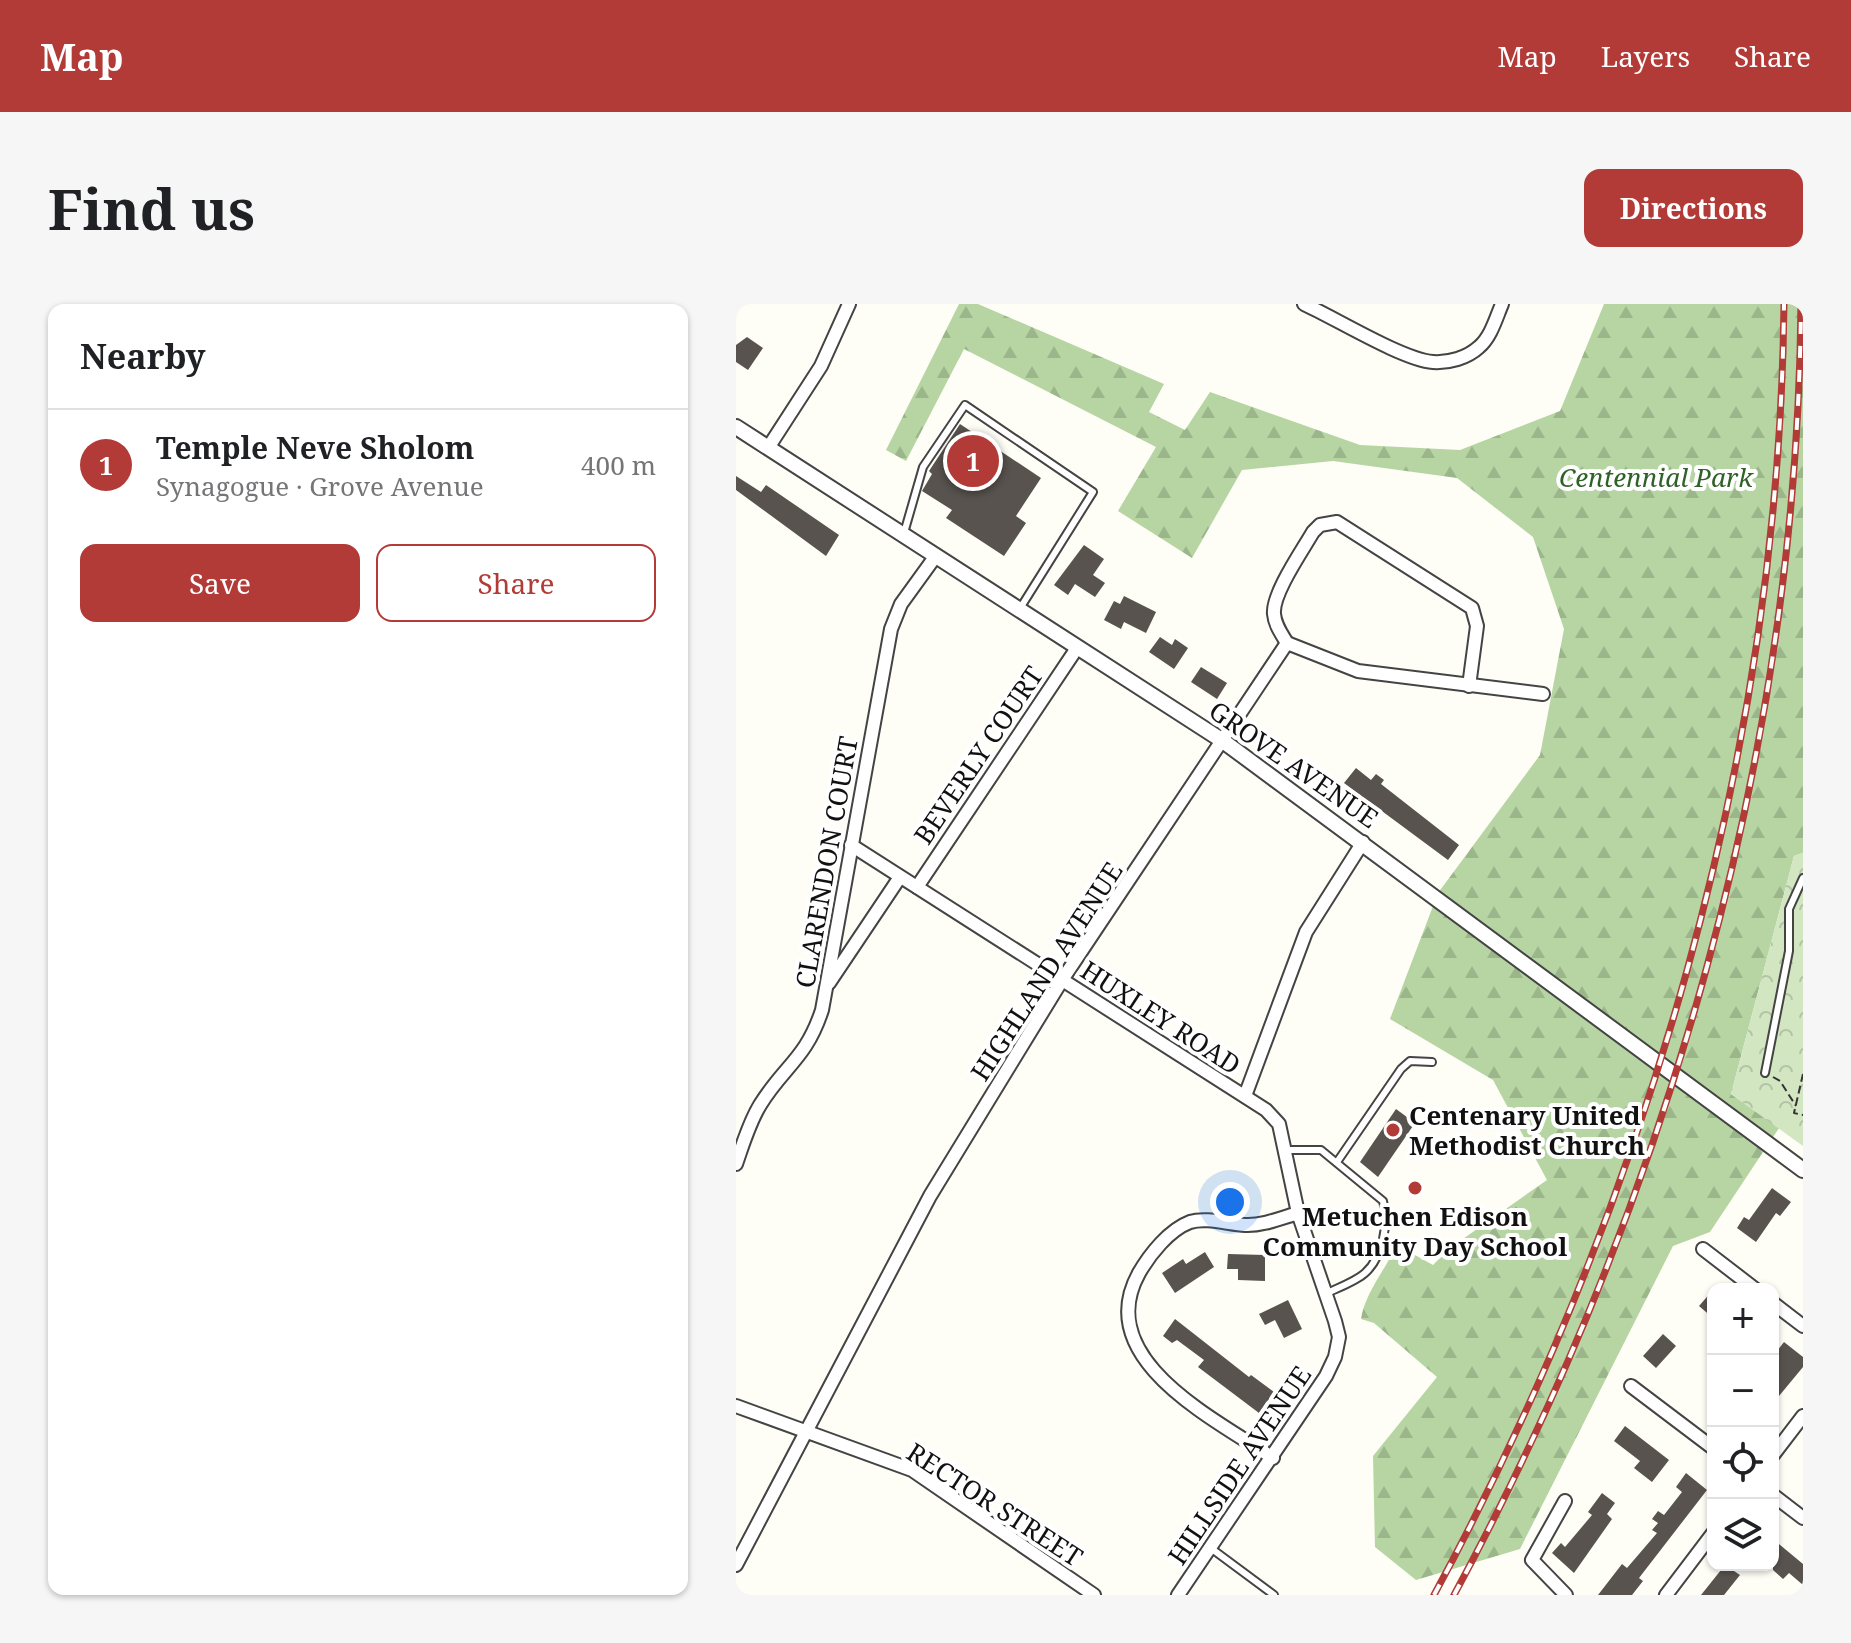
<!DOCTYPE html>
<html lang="en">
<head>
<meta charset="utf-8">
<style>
	body { margin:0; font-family:"Noto Serif",serif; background:#f6f6f6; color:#202124 }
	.controls { position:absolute; right:24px; bottom:24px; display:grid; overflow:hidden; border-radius:16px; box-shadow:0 2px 6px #0004 }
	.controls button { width:72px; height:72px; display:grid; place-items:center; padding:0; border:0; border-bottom:2px solid #e0e0e0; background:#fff; color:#202124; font:40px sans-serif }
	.you { position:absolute; left:494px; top:898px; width:28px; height:28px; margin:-20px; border:6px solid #fff; border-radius:50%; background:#1a73e8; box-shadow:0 0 0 12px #1a73e833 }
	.badge { display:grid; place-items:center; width:52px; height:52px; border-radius:50%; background:#b23a37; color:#fff; font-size:26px; font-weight:700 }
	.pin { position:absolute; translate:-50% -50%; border:4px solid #fff; box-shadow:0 2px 8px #0006 }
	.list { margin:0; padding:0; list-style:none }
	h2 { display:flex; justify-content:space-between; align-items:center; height:104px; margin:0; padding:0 32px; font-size:34px }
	h2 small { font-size:26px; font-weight:400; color:#757577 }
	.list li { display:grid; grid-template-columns:52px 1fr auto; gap:24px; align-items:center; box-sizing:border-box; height:112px; padding:0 32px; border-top:2px solid #e0e0e0 }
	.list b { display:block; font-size:30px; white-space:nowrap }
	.list p { margin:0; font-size:26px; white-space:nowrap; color:#757577 }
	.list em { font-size:26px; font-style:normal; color:#757577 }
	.actions { display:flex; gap:16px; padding:24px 32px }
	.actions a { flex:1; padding:18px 0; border:2px solid #b23a37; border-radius:16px; text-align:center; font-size:28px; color:#b23a37 }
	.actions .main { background:#b23a37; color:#fff }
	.icon { flex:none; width:44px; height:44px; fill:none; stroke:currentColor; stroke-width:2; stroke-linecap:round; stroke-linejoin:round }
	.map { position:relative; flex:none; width:1067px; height:1291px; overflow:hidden; border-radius:16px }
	header { display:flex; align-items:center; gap:48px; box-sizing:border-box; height:112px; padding:0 40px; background:#b23a37; color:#fff }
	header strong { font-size:38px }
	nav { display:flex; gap:44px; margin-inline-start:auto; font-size:28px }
	.intro { display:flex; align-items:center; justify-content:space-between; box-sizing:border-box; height:192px; padding:0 48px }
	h1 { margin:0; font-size:56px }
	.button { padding:20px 36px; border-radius:16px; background:#b23a37; color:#fff; font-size:28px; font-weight:700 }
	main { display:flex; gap:48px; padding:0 48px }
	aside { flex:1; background:#fff; border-radius:16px; box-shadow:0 2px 6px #0004 }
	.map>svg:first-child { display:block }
	.forest { fill:url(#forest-firs) }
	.park { fill:url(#park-crowns) }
	.building { fill:#58534e }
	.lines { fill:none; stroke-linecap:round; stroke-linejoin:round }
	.service-casing { stroke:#444; stroke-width:10 }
	.minor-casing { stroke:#444; stroke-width:16 }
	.tertiary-casing { stroke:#444; stroke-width:18 }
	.path { stroke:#333; stroke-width:2; stroke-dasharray:8 4; stroke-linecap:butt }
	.service { stroke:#fff; stroke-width:6 }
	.minor { stroke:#fff; stroke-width:12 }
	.tertiary { stroke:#fff; stroke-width:14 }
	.rail-casing { stroke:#b23a37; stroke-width:7 }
	.rail { stroke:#fff; stroke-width:4; stroke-dasharray:12; stroke-linecap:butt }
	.poi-dot { fill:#b23a37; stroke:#fff; stroke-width:3 }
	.labels { text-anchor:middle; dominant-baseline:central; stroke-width:8; stroke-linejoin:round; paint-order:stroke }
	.park-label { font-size:26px; font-style:italic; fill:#2f6227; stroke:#fff }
	.street-label { font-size:26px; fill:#111; stroke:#fff }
	.poi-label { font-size:26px; font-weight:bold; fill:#111; stroke:#fff; text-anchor:start }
</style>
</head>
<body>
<header>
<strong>Map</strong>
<nav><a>Map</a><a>Layers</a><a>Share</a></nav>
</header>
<div class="intro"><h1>Find us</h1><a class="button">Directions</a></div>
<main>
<aside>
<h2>Nearby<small></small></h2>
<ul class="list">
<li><span class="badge">1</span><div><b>Temple Neve Sholom</b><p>Synagogue · Grove Avenue</p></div><em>400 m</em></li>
</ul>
<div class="actions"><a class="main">Save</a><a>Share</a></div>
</aside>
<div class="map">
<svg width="1067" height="1291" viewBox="0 0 1067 1291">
	<defs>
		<pattern id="forest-firs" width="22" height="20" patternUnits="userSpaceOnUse" patternTransform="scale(2)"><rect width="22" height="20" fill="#b6d5a3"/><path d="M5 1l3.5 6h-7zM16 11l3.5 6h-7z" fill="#9bb68b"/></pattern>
		<pattern id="park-crowns" width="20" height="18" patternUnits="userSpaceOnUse" patternTransform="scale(2)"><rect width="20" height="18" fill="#d2e6c2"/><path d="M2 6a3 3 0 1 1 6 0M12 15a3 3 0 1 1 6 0" fill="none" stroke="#b3c4a6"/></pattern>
	</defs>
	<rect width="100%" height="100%" fill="#fefdf6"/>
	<!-- forest -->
	<path class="forest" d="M223,0h19l186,80 -15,28 36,18 25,-38 150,53 100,5 100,-39 44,-107h199v549l-9,3 -63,238 48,34 -69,104 -37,14 -153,303 -104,31 -41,-33 -2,-91 64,-79 -63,-54 -13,-4c4,-26 24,-49 36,-74l36,20 17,-17 97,-68 -54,-100 -103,-61 48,-126 102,-138 24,-126 -31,-92 -76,-59 -124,-17 -91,9 -50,88 -74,-47 38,-64 -192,-98 -58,112 -20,-11z"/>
	<!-- park -->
	<path class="park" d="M1067,549v293l-72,-52 63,-238z"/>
	<!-- building -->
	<g class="building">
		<path d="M11,33l16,11 -15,22 -12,-8v-17z"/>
		<path d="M224,120l81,54 -25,38 10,7 -22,33 -58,-38 6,-8 -30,-19 10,-17 -3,-3z"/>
		<path d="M0,172l25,16 5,-7 73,50 -13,21 -90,-66z"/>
		<path d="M348,241l20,14 -11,16 12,8 -10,14 -20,-13 -7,11 -14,-10z"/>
		<path d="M388,292l32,16 -10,21 -22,-11 -3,7 -17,-9 10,-19 6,3z"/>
		<path d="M424,333l12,8 3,-6 13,9 -14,21 -25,-17z"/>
		<path d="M465,363l26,16 -10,16 -26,-17z"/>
		<path d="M620,464l15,12 5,-6 8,6 -3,4 78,61 -11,15 -104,-77z"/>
		<path d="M660,805l19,14 -37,54 -18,-15z"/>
		<path d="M1036,884l19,14 -11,14 -4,-3 -20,29 -19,-14 7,-11 5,3z"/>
		<path d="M469,948l9,15 -39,26 -13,-20 21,-14 3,5z"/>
		<path d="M492,950l37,1v26l-27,-1v-11h-11z"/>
		<path d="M977,986v28l-14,-12z"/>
		<path d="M552,996l14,29 -18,9 -9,-18 -10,5 -6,-11z"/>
		<path d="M439,1015l74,58 2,-2 23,17 -15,21 -61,-46 6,-7 -27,-20 -5,3 -9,-7z"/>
		<path d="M927,1030l13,12 -20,22 -13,-12z"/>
		<path d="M1048,1038l19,15v10l-24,29 -6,-5v-35z"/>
		<path d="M889,1122l44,34 -17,22 -18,-14 6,-7 -26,-20z"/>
		<path d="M950,1169l21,17 -68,88 4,3 -11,14h-34l24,-31 5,4 30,-35 -5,-3 6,-7 -6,-4 6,-8 6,4 18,-23 -6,-5z"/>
		<path d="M866,1189l13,10 -8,11 5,5 -38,54 -22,-20 9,-10 4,4 27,-32 -4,-3z"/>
		<path d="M1037,1235l30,25v21l-14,-12 -6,6 -10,-9z"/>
		<path d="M989,1261l15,10 -16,20h-23z"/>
	</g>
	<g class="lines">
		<!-- service casing -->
		<g class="service-casing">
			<g id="service">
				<path d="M168,229l19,-66 42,-62 128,87 -74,118"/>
				<path d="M1029,769l24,-122v-42l14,-31"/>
				<path d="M548,846h37l62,51c6,21 0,56 -18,72 -10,9 -28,15 -40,21"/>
				<path d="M601,858l64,-93 9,-8 22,1"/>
				<path d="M476,1245l62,46"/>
			</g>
		</g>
		<!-- minor casing -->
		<g class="minor-casing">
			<g id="minor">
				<path d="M568,0c31,14 99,56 129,58 16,1 34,-4 46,-15 12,-10 17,-29 23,-43"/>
				<path d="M32,144l53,-82 28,-62"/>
				<path d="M551,339c-6,-10 -12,-18 -13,-29 -2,-20 28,-63 39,-82l7,-7 17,-3 135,86 5,18 -8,60"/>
				<path d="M115,541l415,265 13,14 19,89 37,108 4,16 -4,20 -9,19 -148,219"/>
				<path d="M181,583l160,-239"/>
				<path d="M93,679l71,-106"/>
				<path d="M509,792l61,-164 57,-90"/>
				<path d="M0,860c7,-20 13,-41 24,-59 24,-39 46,-46 62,-95l69,-381 10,-25 34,-47"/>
				<path d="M967,945l52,40"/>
				<path d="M1037,999l30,23"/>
				<path d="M895,1082l82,62"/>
				<path d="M0,1102l176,64 182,125"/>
				<path d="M1037,1151l30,-39"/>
				<path d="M537,1154c-58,-39 -182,-99 -134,-185 11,-19 30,-43 51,-51 16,-5 38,2 55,3 17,1 36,-7 53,-12"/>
				<path d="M1037,1191l30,23"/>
				<path d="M829,1197l-33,59 34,35"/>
				<path d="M0,1261l194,-369 132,-216 225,-337 71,28 185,23"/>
				<path d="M930,1291l47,-62"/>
			</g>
		</g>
		<!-- tertiary casing -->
		<g class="tertiary-casing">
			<path id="tertiary" d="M0,123l487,314 580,429"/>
		</g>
		<!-- path -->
		<g class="path">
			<path d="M1067,770l-9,39 9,2"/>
			<path d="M1037,773l7,4 16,25"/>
		</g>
		<!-- service -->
		<use href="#service" class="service"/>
		<!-- minor -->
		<use href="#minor" class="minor"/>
		<!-- tertiary -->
		<use href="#tertiary" class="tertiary"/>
		<!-- rail casing -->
		<g class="rail-casing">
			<g id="rail">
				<path d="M698,1291c213,-394 345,-841 350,-1291"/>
				<path d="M718,1291c213,-394 343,-841 347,-1291"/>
			</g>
		</g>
		<!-- rail -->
		<use href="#rail" class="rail"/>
	</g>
	<!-- markers -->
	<g class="poi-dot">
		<circle cx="657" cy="826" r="8"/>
		<circle cx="679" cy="884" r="8"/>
	</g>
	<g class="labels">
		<!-- park labels -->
		<g class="park-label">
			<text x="920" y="173">Centennial Park</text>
		</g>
		<!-- street labels -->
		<g class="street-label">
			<text transform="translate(242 451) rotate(-56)">BEVERLY COURT</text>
			<text transform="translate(558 460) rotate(35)">GROVE AVENUE</text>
			<text transform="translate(90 558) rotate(-80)">CLARENDON COURT</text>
			<text transform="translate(310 667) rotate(-57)">HIGHLAND AVENUE</text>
			<text transform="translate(425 713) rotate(33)">HUXLEY ROAD</text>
			<text transform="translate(503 1161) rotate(-56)">HILLSIDE AVENUE</text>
			<text transform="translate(259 1200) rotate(33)">RECTOR STREET</text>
		</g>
		<!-- poi labels -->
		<g class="poi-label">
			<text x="673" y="811">Centenary United<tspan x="673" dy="30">Methodist Church</tspan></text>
			<text x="679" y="912" text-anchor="middle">Metuchen Edison<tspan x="679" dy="30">Community Day School</tspan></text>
		</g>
	</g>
</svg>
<div class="controls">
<button>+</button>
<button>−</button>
<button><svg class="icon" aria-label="locate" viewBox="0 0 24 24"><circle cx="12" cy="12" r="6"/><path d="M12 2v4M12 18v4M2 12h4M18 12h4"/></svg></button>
<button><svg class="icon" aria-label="layers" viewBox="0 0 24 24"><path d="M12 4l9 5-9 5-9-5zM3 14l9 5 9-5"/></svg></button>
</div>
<div class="you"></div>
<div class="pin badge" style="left:237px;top:157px">1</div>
</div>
</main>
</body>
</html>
